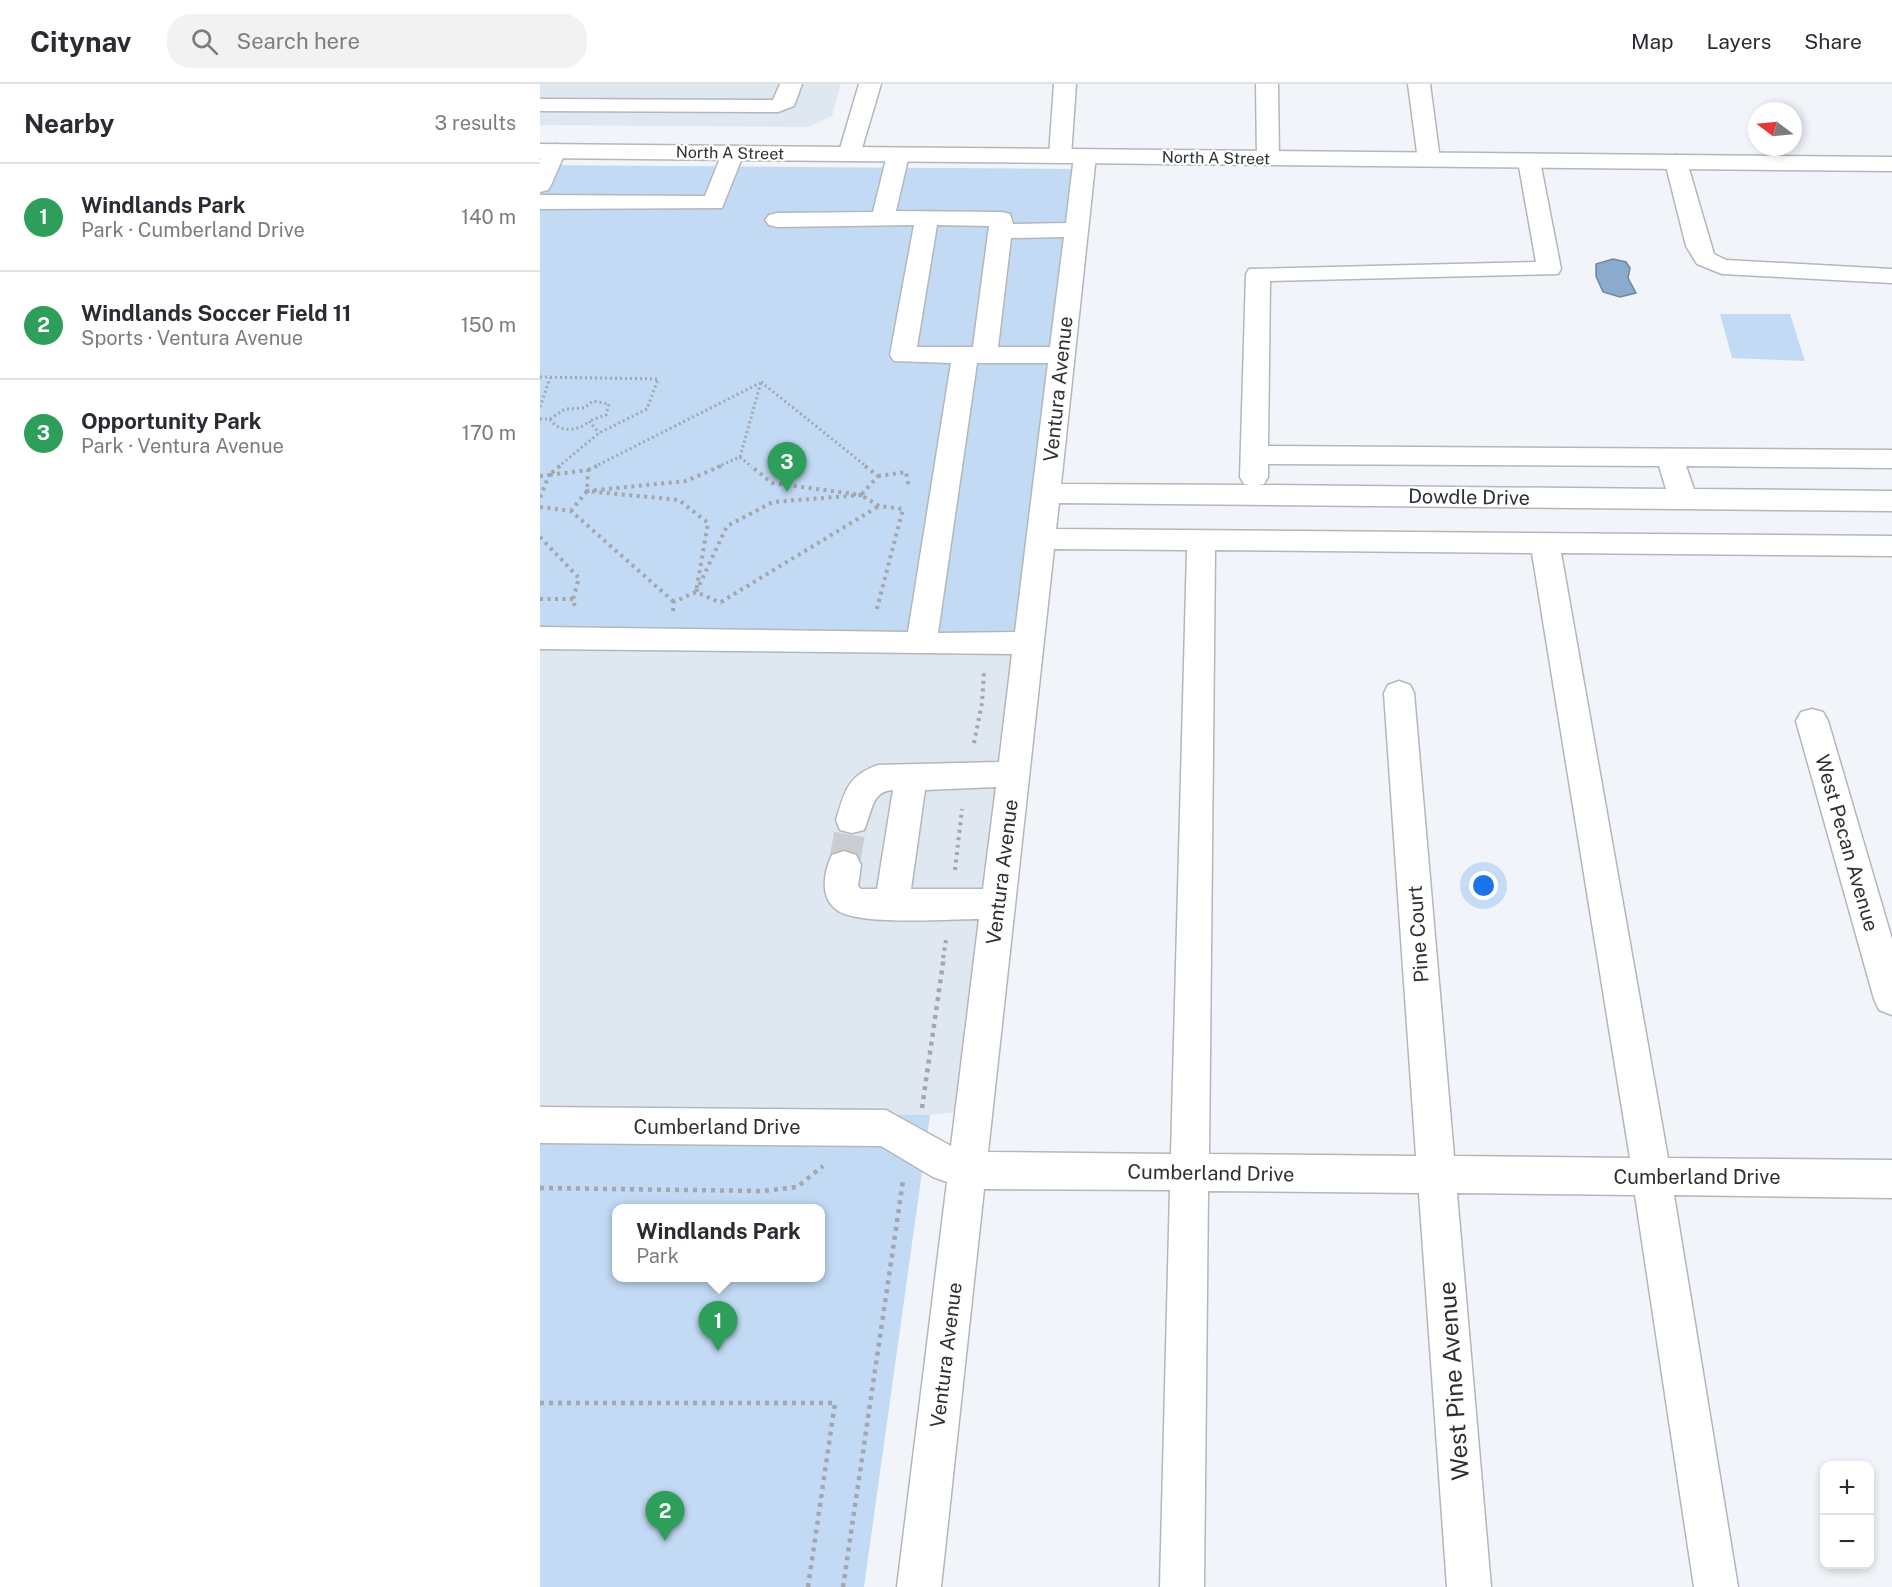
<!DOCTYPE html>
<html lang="en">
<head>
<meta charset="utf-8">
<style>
	body { margin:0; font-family:"Public Sans",sans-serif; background:#f2f2f3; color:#2b2b33 }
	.controls { position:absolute; right:18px; bottom:18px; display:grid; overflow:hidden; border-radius:12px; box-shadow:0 3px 9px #0003 }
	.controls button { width:54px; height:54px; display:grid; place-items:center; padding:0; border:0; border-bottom:2px solid #e1e1e2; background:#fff; color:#2b2b33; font:30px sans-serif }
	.compass { position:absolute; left:1208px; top:18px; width:54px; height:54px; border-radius:50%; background:#fff; box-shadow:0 3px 9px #0003; rotate:286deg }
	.you { position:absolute; left:944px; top:802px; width:21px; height:21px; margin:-15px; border:4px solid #fff; border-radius:50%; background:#1a73e8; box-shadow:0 0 0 9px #1a73e833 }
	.badge { display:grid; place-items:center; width:39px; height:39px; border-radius:50%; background:#575c2a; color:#fff; font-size:20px; font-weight:700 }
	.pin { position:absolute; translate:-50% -50px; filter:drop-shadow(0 2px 3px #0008) }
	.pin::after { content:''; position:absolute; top:32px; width:21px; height:18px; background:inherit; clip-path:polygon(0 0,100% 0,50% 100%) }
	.popup { position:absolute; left:72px; top:1120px; width:213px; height:78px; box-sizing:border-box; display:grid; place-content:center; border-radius:12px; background:#fff; filter:drop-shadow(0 2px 4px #0005); font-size:20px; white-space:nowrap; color:#7c7c81 }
	.popup b { font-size:22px; color:#2b2b33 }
	.popup::after { content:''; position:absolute; left:50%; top:100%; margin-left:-12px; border:12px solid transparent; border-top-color:#fff }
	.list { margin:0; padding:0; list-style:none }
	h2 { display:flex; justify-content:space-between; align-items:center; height:78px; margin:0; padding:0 24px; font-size:26px }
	h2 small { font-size:20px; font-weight:400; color:#7c7c81 }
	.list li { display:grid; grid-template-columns:39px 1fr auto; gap:18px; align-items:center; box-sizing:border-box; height:108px; padding:0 24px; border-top:2px solid #e1e1e2 }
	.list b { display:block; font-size:22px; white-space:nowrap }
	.list p { margin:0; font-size:20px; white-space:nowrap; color:#7c7c81 }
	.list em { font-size:20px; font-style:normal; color:#7c7c81 }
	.icon { flex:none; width:33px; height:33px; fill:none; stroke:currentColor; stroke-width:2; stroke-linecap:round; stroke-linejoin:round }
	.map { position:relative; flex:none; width:1352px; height:1503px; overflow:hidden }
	header { display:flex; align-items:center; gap:36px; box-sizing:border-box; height:84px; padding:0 30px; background:#fff; border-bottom:2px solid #e1e1e2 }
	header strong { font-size:28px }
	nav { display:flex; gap:33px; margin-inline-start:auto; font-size:21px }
	.search { width:420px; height:54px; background:#f2f2f3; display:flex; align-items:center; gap:15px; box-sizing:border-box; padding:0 21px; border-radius:24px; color:#7c7c81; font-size:22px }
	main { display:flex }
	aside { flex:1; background:#fff }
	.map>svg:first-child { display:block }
	.built { fill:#dfe7f1 }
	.green { fill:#c3daf5; fill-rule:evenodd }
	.water { fill:#8babce; stroke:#6f869f; stroke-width:1.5 }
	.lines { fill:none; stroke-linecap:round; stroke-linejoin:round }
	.minor-tunnel { stroke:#caced2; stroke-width:31; stroke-dasharray:31 16; stroke-linecap:butt }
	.minor-casing { stroke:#b3b7bb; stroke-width:3 }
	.major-casing { stroke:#b3b7bb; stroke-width:3 }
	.path-far2 { stroke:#a3a6aa; stroke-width:3; stroke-dasharray:2 3; stroke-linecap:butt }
	.path-far1 { stroke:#a3a6aa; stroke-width:4; stroke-dasharray:3 4.5; stroke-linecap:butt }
	.path { stroke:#a3a6aa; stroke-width:4.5; stroke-dasharray:4 5; stroke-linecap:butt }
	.minor { fill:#fff; fill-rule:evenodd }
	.major { fill:#fff; fill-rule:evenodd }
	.labels { text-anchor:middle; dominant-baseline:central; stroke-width:4.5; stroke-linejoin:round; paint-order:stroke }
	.far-street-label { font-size:16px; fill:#2e3032; stroke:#fff }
	.street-label { font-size:20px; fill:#2e3032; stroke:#fff }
	.near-street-label { font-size:24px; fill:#2e3032; stroke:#fff }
</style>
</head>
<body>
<header>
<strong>Citynav</strong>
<div class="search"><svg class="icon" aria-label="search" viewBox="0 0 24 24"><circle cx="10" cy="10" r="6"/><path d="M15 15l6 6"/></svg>Search here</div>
<nav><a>Map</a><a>Layers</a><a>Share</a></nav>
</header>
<main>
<aside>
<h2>Nearby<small>3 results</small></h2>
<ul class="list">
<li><span class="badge" style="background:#2e9e5b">1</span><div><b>Windlands Park</b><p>Park · Cumberland Drive</p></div><em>140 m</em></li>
<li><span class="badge" style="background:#2e9e5b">2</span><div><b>Windlands Soccer Field 11</b><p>Sports · Ventura Avenue</p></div><em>150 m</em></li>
<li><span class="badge" style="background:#2e9e5b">3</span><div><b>Opportunity Park</b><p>Park · Ventura Avenue</p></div><em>170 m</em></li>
</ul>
</aside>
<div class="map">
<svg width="1352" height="1503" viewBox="0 0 1352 1503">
	<rect width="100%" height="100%" fill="#f1f5fa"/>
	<!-- built -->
	<g class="built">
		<path d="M0,0h301l-9,32 -23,11 -269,-2z"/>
		<path d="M0,557l474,5 -57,466 -27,3 -390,-6z"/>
	</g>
	<!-- green -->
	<g class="green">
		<path d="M0,81l535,4 -61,477 -474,-5z"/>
		<path d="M1180,230h70l15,47 -73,-3z"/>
		<path d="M0,1025l390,6 -66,472h-324zM76,1124h204v70h-204z"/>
	</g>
	<!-- water -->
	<path class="water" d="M1073,175l13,3 4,6 -2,10 8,15 -16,4 -17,-5 -7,-16v-12z"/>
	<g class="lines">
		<!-- minor-tunnel -->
		<path class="minor-tunnel" d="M304,781l8,-45"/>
		<!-- minor casing -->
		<g class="minor-casing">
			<g id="minor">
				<path d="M240,0h22l-8,22 -16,6 -238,-1v-12l233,1z"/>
				<path d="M319,0h22l-21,71 -3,5h-16l-3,-5z"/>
				<path d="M514,0h22l-5,72 -3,5h-16l-3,-5z"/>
				<path d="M716,0h22l1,74 -3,5h-16l-3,-5z"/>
				<path d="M868,0h22l10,76 -3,5h-16l-3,-5z"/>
				<path d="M15,60l8,2 3,5 -15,34 -3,5 -8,2v-32l7,-14z"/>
				<path d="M193,62l8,2 3,5 -22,55 -182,1v-14l165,1 17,-43 3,-5z"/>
				<path d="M358,64l8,2 3,5 -13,56 106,1 8,2 3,10 53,-1 8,-67 3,-5h16l3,5 -35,328 189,1 -6,-1 -4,-7 6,-203 3,-5 287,-7 -18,-101 3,-5h16l3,5 21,108 -3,5 -288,7 -2,165 624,4v18l-206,-2 8,23 198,2v20l-833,-8 -3,26 836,7v20l-331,-3 107,605 224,2v38l-218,-3 64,392h-44l-59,-392 -178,-2 34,394h-44l-28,-394 -211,-2 -4,396h-44l10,-397 -186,-1 -43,398h-44l50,-405 -14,-5 -52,-31 -341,-3v-36l346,3 65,36 28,-227c-28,0 -122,7 -142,-9 -18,-13 -13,-38 -5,-55l12,-4 12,4 5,10 -3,21 3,3h16l16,-99c-22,1 -21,23 -29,40l-12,3 -12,-3 -4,-10c9,-29 11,-44 42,-55l121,-3 13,-108 -472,-5v-22l368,5 43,-269 -57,-2 -4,-6 24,-130 -137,2 -8,-2 -4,-5 4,-5 8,-2 96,-1 14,-57 3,-5zM397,141l52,1 -16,121h-56zM524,153l-14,110h-52l13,-109zM437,279h71l-33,269 -77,1zM728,380l391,2 7,23 -408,-4 6,-1 4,-7zM514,465l133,1 -16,604 -183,-2zM675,466l317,3 98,605 -176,-2 -40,-463 -4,-8 -11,-4 -11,4 -4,8 32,463 -207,-2zM456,703l-13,102h-72l14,-99z"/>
				<path d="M1136,71l8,2 3,5 27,92 12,6 166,9v14l-170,-9 -25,-10 -11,-18 -21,-84 3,-5z"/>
				<path d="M1272,625l11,3 5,9 64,218v76l-13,-5 -5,-11 -78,-278 5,-9z"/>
			</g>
		</g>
		<!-- major casing -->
		<g class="major-casing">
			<path id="major" d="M0,60l1352,13v14l-1352,-13z"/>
		</g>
		<!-- path-far2 -->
		<g class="path-far2">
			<path d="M0,293l118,2 -11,30 -48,24 -41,34"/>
			<path d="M221,298l106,85"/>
			<path d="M0,323l10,-29"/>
			<path d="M0,335h10c9,14 28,13 39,2l10,12"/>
			<path d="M10,335l15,-10 19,-1 9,-7 16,3 -3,11 -17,6"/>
			<path d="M200,373l12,10"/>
			<path d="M200,373l21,-75"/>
			<path d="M54,383l166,-84"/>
			<path d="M177,383l23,-10"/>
		</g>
		<!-- path-far1 -->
		<g class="path-far1">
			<path d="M20,382l-11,9 39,-5 -1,21 -16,20"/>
			<path d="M181,382l-35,15 -99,10 92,9 29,23 -12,69 31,-66 46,-24 88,-7 -89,-12 -21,-17"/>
			<path d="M325,382l13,10 -17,19 18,11 24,3 -27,103"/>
			<path d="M48,386l9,-4"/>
			<path d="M0,392l9,-1 -9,23"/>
			<path d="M338,392l28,-4 3,16"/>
			<path d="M0,423l31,4 103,91"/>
			<path d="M0,453l39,41 -6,21 2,8"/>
			<path d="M0,515h33"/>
			<path d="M181,518l158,-96"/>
			<path d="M133,527l1,-9 22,-10 25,11"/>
			<path d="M434,659l8,-40 2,-30"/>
			<path d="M415,786l7,-61"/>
			<path d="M403,874l3,-18"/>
		</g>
		<!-- path -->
		<g class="path">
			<path d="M382,1024l22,-152"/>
			<path d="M0,1104l222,3 35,-4 26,-21"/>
			<path d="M0,1319h295l-27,184"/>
			<path d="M303,1503l60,-406"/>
		</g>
		<!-- minor -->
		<use href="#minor" class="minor"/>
		<!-- major -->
		<use href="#major" class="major"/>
	</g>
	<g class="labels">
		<!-- far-street labels -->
		<g class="far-street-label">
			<text transform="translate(190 69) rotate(1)">North A Street</text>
			<text transform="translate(676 74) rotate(1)">North A Street</text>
		</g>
		<!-- street labels -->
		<g class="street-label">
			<text transform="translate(518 305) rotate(-84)">Ventura Avenue</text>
			<text transform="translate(929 413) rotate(1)">Dowdle Drive</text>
			<text transform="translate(1307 759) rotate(74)">West Pecan Avenue</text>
			<text transform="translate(462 788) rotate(-83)">Ventura Avenue</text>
			<text transform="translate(878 850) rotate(-94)">Pine Court</text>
			<text x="177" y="1043">Cumberland Drive</text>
			<text transform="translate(671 1089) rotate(1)">Cumberland Drive</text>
			<text x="1157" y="1093">Cumberland Drive</text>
			<text transform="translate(406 1271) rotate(-83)">Ventura Avenue</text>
		</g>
		<!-- near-street labels -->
		<g class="near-street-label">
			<text transform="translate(913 1297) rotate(-94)">West Pine Avenue</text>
		</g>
	</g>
</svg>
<div class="controls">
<button>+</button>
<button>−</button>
</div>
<svg class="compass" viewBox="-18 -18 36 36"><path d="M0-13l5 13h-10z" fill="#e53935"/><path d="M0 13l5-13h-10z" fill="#7c7c81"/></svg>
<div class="you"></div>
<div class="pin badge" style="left:178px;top:1267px;background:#2e9e5b">1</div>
<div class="popup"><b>Windlands Park</b>Park</div>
<div class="pin badge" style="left:125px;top:1457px;background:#2e9e5b">2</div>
<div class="pin badge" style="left:247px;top:408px;background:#2e9e5b">3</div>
</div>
</main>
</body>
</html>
